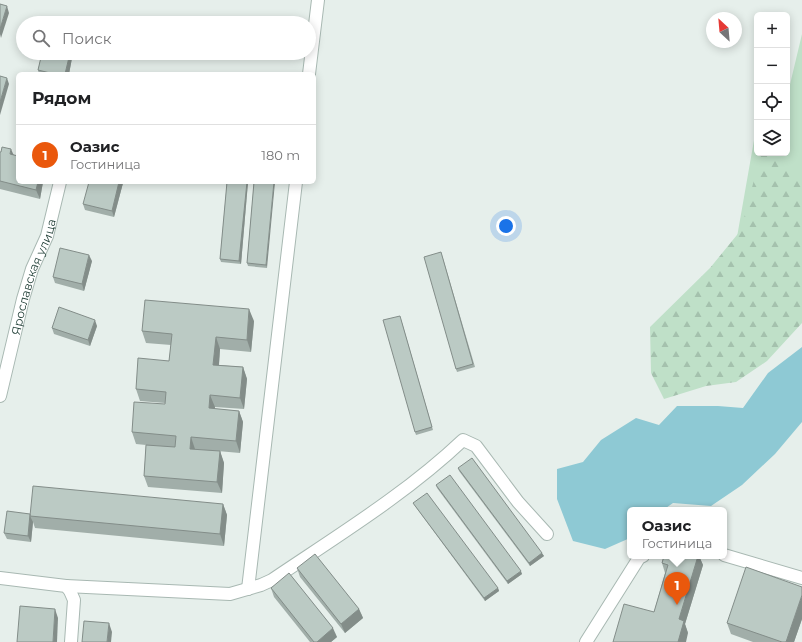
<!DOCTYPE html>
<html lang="ru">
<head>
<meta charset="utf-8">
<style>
	body { margin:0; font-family:Montserrat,sans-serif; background:#f2f2f2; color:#202124 }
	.controls { position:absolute; right:12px; top:12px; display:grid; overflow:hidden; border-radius:6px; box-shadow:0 2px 10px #0003 }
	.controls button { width:36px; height:36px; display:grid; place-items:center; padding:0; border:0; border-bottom:1px solid #e0e0e0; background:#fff; color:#202124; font:20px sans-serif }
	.compass { position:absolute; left:706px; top:12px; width:36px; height:36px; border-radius:50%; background:#fff; box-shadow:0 2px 10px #0003; rotate:334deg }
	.you { position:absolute; left:506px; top:226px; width:14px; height:14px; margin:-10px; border:3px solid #fff; border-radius:50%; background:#1a73e8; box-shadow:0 0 0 6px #1a73e833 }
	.badge { display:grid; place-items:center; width:26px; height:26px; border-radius:50%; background:#ea580c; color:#fff; font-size:13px; font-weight:700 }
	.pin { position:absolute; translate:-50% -33px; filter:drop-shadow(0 1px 2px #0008) }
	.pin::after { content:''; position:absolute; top:21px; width:14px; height:12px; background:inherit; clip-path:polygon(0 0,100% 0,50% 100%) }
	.popup { position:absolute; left:627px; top:507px; width:100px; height:52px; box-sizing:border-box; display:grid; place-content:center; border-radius:6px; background:#fff; filter:drop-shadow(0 1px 3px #0005); font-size:13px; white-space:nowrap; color:#757577 }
	.popup b { font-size:15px; color:#202124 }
	.popup::after { content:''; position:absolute; left:50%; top:100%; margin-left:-8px; border:8px solid transparent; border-top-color:#fff }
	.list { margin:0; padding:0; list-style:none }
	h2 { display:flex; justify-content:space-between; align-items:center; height:52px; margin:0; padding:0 16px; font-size:17px }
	h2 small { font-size:13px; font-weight:400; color:#757577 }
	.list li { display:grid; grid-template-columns:26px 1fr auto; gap:12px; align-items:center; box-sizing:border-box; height:60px; padding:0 16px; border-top:1px solid #e0e0e0 }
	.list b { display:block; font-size:15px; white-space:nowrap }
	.list p { margin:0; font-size:13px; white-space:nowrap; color:#757577 }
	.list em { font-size:13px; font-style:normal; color:#757577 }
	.icon { flex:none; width:22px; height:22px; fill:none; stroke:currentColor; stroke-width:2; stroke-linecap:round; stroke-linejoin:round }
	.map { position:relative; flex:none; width:802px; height:642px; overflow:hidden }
	.search { position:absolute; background:#fff; box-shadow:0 2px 10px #0003; left:16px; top:16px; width:300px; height:44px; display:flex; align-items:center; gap:10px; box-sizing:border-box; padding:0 14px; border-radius:22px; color:#757577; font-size:15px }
	.panel { position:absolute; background:#fff; box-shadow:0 2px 10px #0003; left:16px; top:72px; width:300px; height:112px; border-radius:6px }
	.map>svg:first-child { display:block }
	.green { fill:#bfe0c8 }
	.forest { fill:url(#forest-firs) }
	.water { fill:#8ec9d4 }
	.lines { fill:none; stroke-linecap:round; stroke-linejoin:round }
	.minor-casing { stroke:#a8b8b2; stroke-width:14 }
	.minor { stroke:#fff; stroke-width:12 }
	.wall { fill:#a1aea9 }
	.shaded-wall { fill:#838d89 }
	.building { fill:#bbcac4; stroke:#838d89 }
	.labels { text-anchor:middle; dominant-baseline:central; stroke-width:3; stroke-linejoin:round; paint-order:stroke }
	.street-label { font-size:12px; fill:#24423a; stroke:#f7fbf9 }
</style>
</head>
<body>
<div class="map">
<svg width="802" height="642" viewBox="0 0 802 642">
	<defs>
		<pattern id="forest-firs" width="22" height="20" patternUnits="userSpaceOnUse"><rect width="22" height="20" fill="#bfe0c8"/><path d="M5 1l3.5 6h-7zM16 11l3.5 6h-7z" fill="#a4c1ad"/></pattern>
	</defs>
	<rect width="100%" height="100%" fill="#e6efeb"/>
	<!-- green -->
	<path class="green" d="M802,34v226l-65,-23 20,-114v30h30v-56z"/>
	<!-- forest -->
	<path class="forest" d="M761,153l41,22v148l-35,38 -31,21 -30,4 -42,13 -13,-26 -1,-46 60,-59 31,-38z"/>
	<!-- water -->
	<path class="water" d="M802,347v75l-27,32 -33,31 -31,21 -38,-3 -10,7h-33v28l-25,11 -32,-8 -16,-42v-30l26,-7 18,-22 35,-22 23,7 18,-19h41l25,2 25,-35z"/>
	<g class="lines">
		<!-- minor casing -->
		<g class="minor-casing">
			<g id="minor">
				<path d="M309,74l9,-74"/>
				<path id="s1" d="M0,396l23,-97 9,-30 15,-33 13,-54"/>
				<path d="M724,555l78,23"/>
				<path d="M0,578l66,8 4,5 4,9 -3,42"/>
				<path d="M66,586l164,8 31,-9 11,-5c65,-44 134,-86 191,-140l13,6 42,56 29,32"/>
				<path d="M248,589l48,-407"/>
				<path d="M586,642l53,-84 4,-2"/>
			</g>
		</g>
		<!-- minor -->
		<use href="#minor" class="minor"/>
	</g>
	<!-- wall -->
	<g class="wall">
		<path d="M42,53h29l1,5 -3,16h-30l-1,-4z"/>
		<path d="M0,152l18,30h25l-3,17 -40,-10z"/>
		<path d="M227,182h21l-7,82 -20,-2 -1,-3z"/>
		<path d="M254,182l13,86 -19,-2 -1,-3z"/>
		<path d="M123,183l-9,34 -29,-7 -2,-6z"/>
		<path d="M442,255l33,112 -18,5 -1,-3z"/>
		<path d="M92,261l-8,30 -29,-8 -2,-6z"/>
		<path d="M401,319l32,111 -17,5 -1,-3z"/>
		<path d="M254,321l-3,31 -31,-3 -1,16 24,2 4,12 -3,30 -29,-2 -1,2 25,2 4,11 -3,31 -45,-4 25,2 4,12 -2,30 -74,-6 -4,-11 2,-31 -10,-1 -4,-12 33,-28v-1l-25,-2 -4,-12 33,-28 2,-16 -25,-2 -4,-12z"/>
		<path d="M97,326l-7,20 -36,-12 -2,-6z"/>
		<path d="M458,468l86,88 -14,10 -71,-95z"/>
		<path d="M436,485l86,89 -14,10 -71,-96z"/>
		<path d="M413,503l85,85 1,3 -14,10 -70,-95z"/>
		<path d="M223,504l4,11 -3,31 -189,-18 -2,-6 -2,20 -24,-3 -3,-6 26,-19z"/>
		<path d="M664,556h35l4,9 -18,59 3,9 -34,-21 11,-39 -3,-10z"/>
		<path d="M297,568l62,41 4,9 -18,15 -45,-56z"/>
		<path d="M271,588l66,49 -6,5h-21l-36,-45z"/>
		<path d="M802,619l-8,23h-41l-22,-8 -4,-11z"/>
	</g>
	<!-- shaded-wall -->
	<g class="shaded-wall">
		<path d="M7,6l2,7 -8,25 -1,-4v-5z"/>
		<path d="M70,53h1l1,5 -3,16h-4z"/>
		<path d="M7,78l2,6 -9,31v-13z"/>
		<path d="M11,149l4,9 -5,-4z"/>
		<path d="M38,182h5l-3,17 -4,-9z"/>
		<path d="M119,182h4v1l-9,34 -2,-6z"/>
		<path d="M247,182h1l-7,82 -2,-3z"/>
		<path d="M274,182h1l-8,86 -1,-3z"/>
		<path d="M89,255l3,6 -8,30 -2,-7z"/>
		<path d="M249,309l5,12 -3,31 -4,-12z"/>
		<path d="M95,320l2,6 -7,20 -2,-6z"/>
		<path d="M216,337l4,12 -2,27 -5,-11z"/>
		<path d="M243,367l4,12 -3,30 -4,-11z"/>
		<path d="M210,395l5,12 -2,13 -4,-12z"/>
		<path d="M239,411l4,11 -3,31 -4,-12z"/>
		<path d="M191,437l4,12h-5z"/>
		<path d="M220,451l4,12 -2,30 -5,-11z"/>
		<path d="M223,504l4,11 -3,31 -4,-12z"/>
		<path d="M30,514v2l3,6 -2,20 -3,-6z"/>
		<path d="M542,553l2,3 -14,10 -1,-3z"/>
		<path d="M698,556h1l4,9 -18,59 3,9 -2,9h-8l1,-23z"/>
		<path d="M521,571l1,3 -14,10 -1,-3z"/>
		<path d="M498,588l1,3 -14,10 -1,-3z"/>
		<path d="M802,595v24l-8,23h-8z"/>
		<path d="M55,609l3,9 -1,24h-4z"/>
		<path d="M359,609l4,9 -18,15 -4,-9z"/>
		<path d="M109,623l3,9 -1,10h-4z"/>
		<path d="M333,628l4,9 -6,5h-14z"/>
	</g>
	<!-- building -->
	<g class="building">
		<path d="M0,4l7,2 -7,23z"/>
		<path d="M42,53h28l-5,21h-11l-16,-4z"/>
		<path d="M0,76l7,2 -7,24z"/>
		<path d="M2,147l9,2 -1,5 8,2v26h20l-2,8 -36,-9v-29h1z"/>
		<path d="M89,182h30l-7,29 -29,-7z"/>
		<path d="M227,182h20l-8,79 -19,-2z"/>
		<path d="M254,182h20l-8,83 -19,-2z"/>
		<path d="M60,248l29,7 -7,29 -29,-7z"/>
		<path d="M441,252l32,112 -17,5 -32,-112z"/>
		<path d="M145,300l104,9 -2,31 -31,-3 -3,28 30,2 -3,31 -30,-3 -1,13 30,3 -3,30 -45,-4 -1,12 30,2 -3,31 -73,-6 2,-31 29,2 1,-11 -44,-4 2,-30 31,2 1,-12 -30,-3 2,-31 31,3 3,-27 -30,-3z"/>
		<path d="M59,307l36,13 -7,20 -36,-12z"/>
		<path d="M400,316l32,111 -17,5 -32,-112z"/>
		<path d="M472,458l70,95 -13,10 -71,-95z"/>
		<path d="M450,475l71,96 -14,10 -71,-96z"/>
		<path d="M33,486l190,18 -3,30 -190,-18z"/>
		<path d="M427,493l71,95 -14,10 -71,-95z"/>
		<path d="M7,511l23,3 -2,22 -24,-3z"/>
		<path d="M315,554l44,55 -18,15 -44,-56z"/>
		<path d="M664,556h34l-19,63 5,2 -6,21h-65l11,-38 30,8 14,-47 -6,-2z"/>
		<path d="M746,567l56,20v8l-16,47h-4l-55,-19z"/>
		<path d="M289,573l44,55 -16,14h-3l-43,-54z"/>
		<path d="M20,606l35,3 -2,33h-36z"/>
		<path d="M84,621l25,2 -2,19h-25z"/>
	</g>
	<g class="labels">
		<!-- street labels -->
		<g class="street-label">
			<text stroke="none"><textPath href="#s1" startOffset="124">Ярославская улица</textPath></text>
		</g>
	</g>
</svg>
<div class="controls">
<button>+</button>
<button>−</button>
<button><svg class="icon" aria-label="locate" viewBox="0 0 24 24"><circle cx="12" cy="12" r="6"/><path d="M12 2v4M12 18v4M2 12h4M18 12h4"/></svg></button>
<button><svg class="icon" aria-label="layers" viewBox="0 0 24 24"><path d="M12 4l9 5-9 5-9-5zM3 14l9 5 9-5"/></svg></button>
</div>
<svg class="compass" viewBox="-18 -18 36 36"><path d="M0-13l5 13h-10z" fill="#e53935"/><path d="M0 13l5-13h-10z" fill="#757577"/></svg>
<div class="you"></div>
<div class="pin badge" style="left:677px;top:605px">1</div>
<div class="popup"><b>Оазис</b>Гостиница</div>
<div class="search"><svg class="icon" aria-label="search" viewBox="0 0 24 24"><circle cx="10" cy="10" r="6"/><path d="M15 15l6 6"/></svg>Поиск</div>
<section class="panel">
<h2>Рядом<small></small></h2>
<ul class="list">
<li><span class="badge">1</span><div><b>Оазис</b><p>Гостиница</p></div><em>180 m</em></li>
</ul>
</section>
</div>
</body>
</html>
